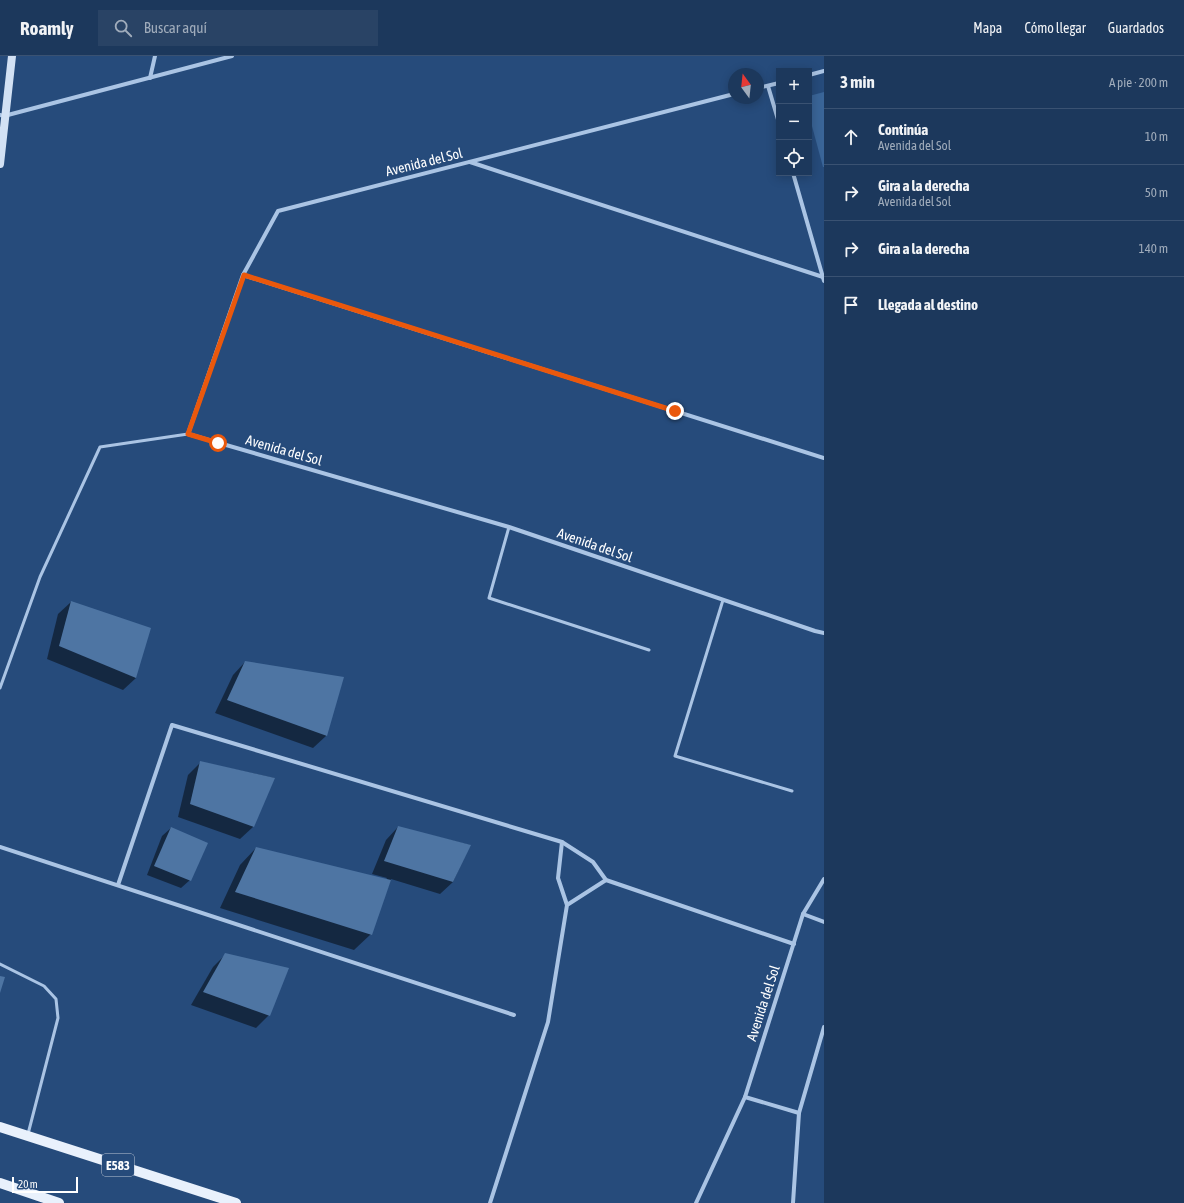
<!DOCTYPE html>
<html lang="es">
<head>
<meta charset="utf-8">
<style>
	body { margin:0; font-family:"Asap Condensed",sans-serif; background:#294365; color:#f1f3f6 }
	.controls { position:absolute; right:12px; top:12px; display:grid; overflow:hidden; border-radius:0px; box-shadow:0 2px 10px #0003 }
	.controls button { width:36px; height:36px; display:grid; place-items:center; padding:0; border:0; border-bottom:1px solid #3a5272; background:#1c385c; color:#f1f3f6; font:20px sans-serif }
	.compass { position:absolute; left:728px; top:12px; width:36px; height:36px; border-radius:50%; background:#1c385c; box-shadow:0 2px 10px #0003; rotate:345deg }
	.scale { position:absolute; left:12px; bottom:10px; width:66px; box-sizing:border-box; padding-left:4px; border:2px solid #fff; border-top:0; font-size:11px; line-height:14px; white-space:nowrap; color:#fff; -webkit-text-stroke:3px #264b7b; paint-order:stroke }
	.stop { position:absolute; width:12px; height:12px; margin:-9px; border:3px solid #ea580c; border-radius:50%; background:#fff }
	.stop.end { background:#ea580c; border-color:#fff; box-shadow:0 1px 4px #0008 }
	.list { margin:0; padding:0; list-style:none }
	h2 { display:flex; justify-content:space-between; align-items:center; height:52px; margin:0; padding:0 16px; font-size:17px }
	h2 small { font-size:13px; font-weight:400; color:#a0acbb }
	.list li { display:grid; grid-template-columns:26px 1fr auto; gap:12px; align-items:center; box-sizing:border-box; height:56px; padding:0 16px; border-top:1px solid #3a5272 }
	.list b { display:block; font-size:15px; white-space:nowrap }
	.list p { margin:0; font-size:13px; white-space:nowrap; color:#a0acbb }
	.list em { font-size:13px; font-style:normal; color:#a0acbb }
	.icon { flex:none; width:22px; height:22px; fill:none; stroke:currentColor; stroke-width:2; stroke-linecap:round; stroke-linejoin:round }
	.map { position:relative; flex:none; width:824px; height:1147px; overflow:hidden }
	header { display:flex; align-items:center; gap:24px; box-sizing:border-box; height:56px; padding:0 20px; background:#1c385c; border-bottom:1px solid #3a5272 }
	header strong { font-size:19px }
	nav { display:flex; gap:22px; margin-inline-start:auto; font-size:14px }
	.search { width:280px; height:36px; background:#294365; display:flex; align-items:center; gap:10px; box-sizing:border-box; padding:0 14px; border-radius:0px; color:#a0acbb; font-size:15px }
	main { display:flex }
	aside { flex:1; background:#1c385c }
	.map>svg:first-child { display:block }
	.grass { fill:#3a6598 }
	.shadow { fill:#0007 }
	.building { fill:#4e75a3 }
	.lines { fill:none; stroke-linecap:round; stroke-linejoin:round }
	.lane { stroke:#aac4e4; stroke-width:3 }
	.street { stroke:#aac4e4; stroke-width:4 }
	.secondary { stroke:#d2e1f4; stroke-width:8 }
	.primary { stroke:#e9f1fc; stroke-width:10 }
	.route { stroke:#ea580c; stroke-width:5 }
	.labels { text-anchor:middle; dominant-baseline:central; stroke-width:3.5; stroke-linejoin:round; paint-order:stroke }
	.shield { fill:#264b7b; stroke:#bec9d7; stroke-width:1 }
	.shield-label { font-size:13px; font-weight:bold; fill:#fff }
	.street-label { font-size:14px; fill:#fff; stroke:#264b7b }
</style>
</head>
<body>
<header>
<strong>Roamly</strong>
<div class="search"><svg class="icon" aria-label="search" viewBox="0 0 24 24"><circle cx="10" cy="10" r="6"/><path d="M15 15l6 6"/></svg>Buscar aquí</div>
<nav><a>Mapa</a><a>Cómo llegar</a><a>Guardados</a></nav>
</header>
<main>
<div class="map">
<svg width="824" height="1147" viewBox="0 0 824 1147">
	<rect width="100%" height="100%" fill="#264b7b"/>
	<!-- grass -->
	<path class="grass" d="M824,36v75h-1l-14,-52v-19z"/>
	<!-- shadow -->
	<g class="shadow">
		<path d="M71,546l65,76 -13,12 -76,-31 11,-45z"/>
		<path d="M245,606l98,16 -17,58 -13,12 -98,-35 18,-38z"/>
		<path d="M201,706l73,16 -21,49 -13,12 -62,-22 10,-42z"/>
		<path d="M398,771l72,18 -17,37 -13,12 -49,-15 -20,55 -17,16 -134,-42 20,-43 16,-17 130,32 1,-2 -15,-4 14,-34z"/>
		<path d="M171,772l19,52 -9,8 -34,-13 15,-39z"/>
		<path d="M226,898l43,61 -13,13 -65,-23 22,-38z"/>
	</g>
	<!-- building -->
	<g class="building">
		<path d="M71,545l80,27 -15,50 -77,-32z"/>
		<path d="M245,605l99,16 -17,59 -100,-36z"/>
		<path d="M200,705l75,17 -21,49 -64,-23z"/>
		<path d="M398,770l73,19 -18,37 -69,-21z"/>
		<path d="M171,771l37,16 -17,38 -37,-15z"/>
		<path d="M256,791l135,33 -19,55 -137,-43z"/>
		<path d="M225,897l64,15 -19,48 -67,-24z"/>
		<path d="M0,920l5,1 -5,16z"/>
	</g>
	<g class="lines">
		<!-- lane -->
		<g class="lane">
			<path d="M509,471l-20,71 160,52"/>
			<path d="M723,544l-48,156 117,35"/>
			<path d="M0,632l40,-111 60,-130 88,-13"/>
			<path d="M0,908l44,22 12,13 2,19 -30,116"/>
		</g>
		<!-- street -->
		<g class="street">
			<path d="M809,19l15,-4"/>
			<path d="M150,22l5,-22"/>
			<path d="M768,30l11,37"/>
			<path d="M758,32l21,-5"/>
			<path d="M734,38l-456,117 -35,64 -55,159 321,93 306,104 9,2"/>
			<path d="M0,59l4,1 228,-60"/>
			<path d="M470,106l353,115"/>
			<path d="M793,117l31,108"/>
			<path d="M243,219l581,183"/>
			<path d="M562,786l-4,36 9,27"/>
			<path d="M0,791l514,168"/>
			<path d="M118,829l54,-160 390,117 31,20 13,18 188,64"/>
			<path d="M803,858l21,8"/>
			<path d="M745,1041l54,16"/>
			<path d="M490,1147l58,-181 19,-117 39,-25"/>
			<path d="M696,1147l49,-106 58,-183 21,-35"/>
			<path d="M793,1147l6,-90 25,-86"/>
		</g>
		<!-- secondary -->
		<path class="secondary" d="M0,108l12,-108"/>
		<!-- primary -->
		<g class="primary">
			<path d="M0,1071l236,76"/>
			<path d="M0,1127l59,20"/>
		</g>
	</g>
	<g class="lines">
		<!-- route -->
		<path class="route" d="M218,387l-30,-9 56,-159 431,136"/>
	</g>
	<g class="labels">
		<!-- shield labels -->
		<rect class="shield" x="102" y="1098" width="32" height="22" rx="3"/>
		<g class="shield-label">
			<text x="118" y="1109">E583</text>
		</g>
		<!-- street labels -->
		<g class="street-label">
			<text transform="translate(424 106) rotate(-14)">Avenida del Sol</text>
			<text transform="translate(284 394) rotate(16)">Avenida del Sol</text>
			<text transform="translate(595 489) rotate(19)">Avenida del Sol</text>
			<text transform="translate(763 947) rotate(-72)">Avenida del Sol</text>
		</g>
	</g>
</svg>
<div class="controls">
<button>+</button>
<button>−</button>
<button><svg class="icon" aria-label="locate" viewBox="0 0 24 24"><circle cx="12" cy="12" r="6"/><path d="M12 2v4M12 18v4M2 12h4M18 12h4"/></svg></button>
</div>
<svg class="compass" viewBox="-18 -18 36 36"><path d="M0-13l5 13h-10z" fill="#e53935"/><path d="M0 13l5-13h-10z" fill="#a0acbb"/></svg>
<div class="scale">20 m</div>
<div class="stop" style="left:218px;top:387px"></div>
<div class="stop end" style="left:675px;top:355px"></div>
</div>
<aside>
<h2>3 min<small>A pie · 200 m</small></h2>
<ul class="list">
<li><svg class="icon" aria-label="ahead" viewBox="0 0 24 24"><path d="M12 20V5M6 11l6-6 6 6"/></svg><div><b>Continúa</b><p>Avenida del Sol</p></div><em>10 m</em></li>
<li><svg class="icon" aria-label="right" viewBox="0 0 24 24"><path d="M7 20v-9h11M14 6l5 5-5 5"/></svg><div><b>Gira a la derecha</b><p>Avenida del Sol</p></div><em>50 m</em></li>
<li><svg class="icon" aria-label="right" viewBox="0 0 24 24"><path d="M7 20v-9h11M14 6l5 5-5 5"/></svg><div><b>Gira a la derecha</b></div><em>140 m</em></li>
<li><svg class="icon" aria-label="arrive" viewBox="0 0 24 24"><path d="M6 21V4h12l-3 4 3 4H6"/></svg><div><b>Llegada al destino</b></div></li>
</ul>
</aside>
</main>
</body>
</html>
